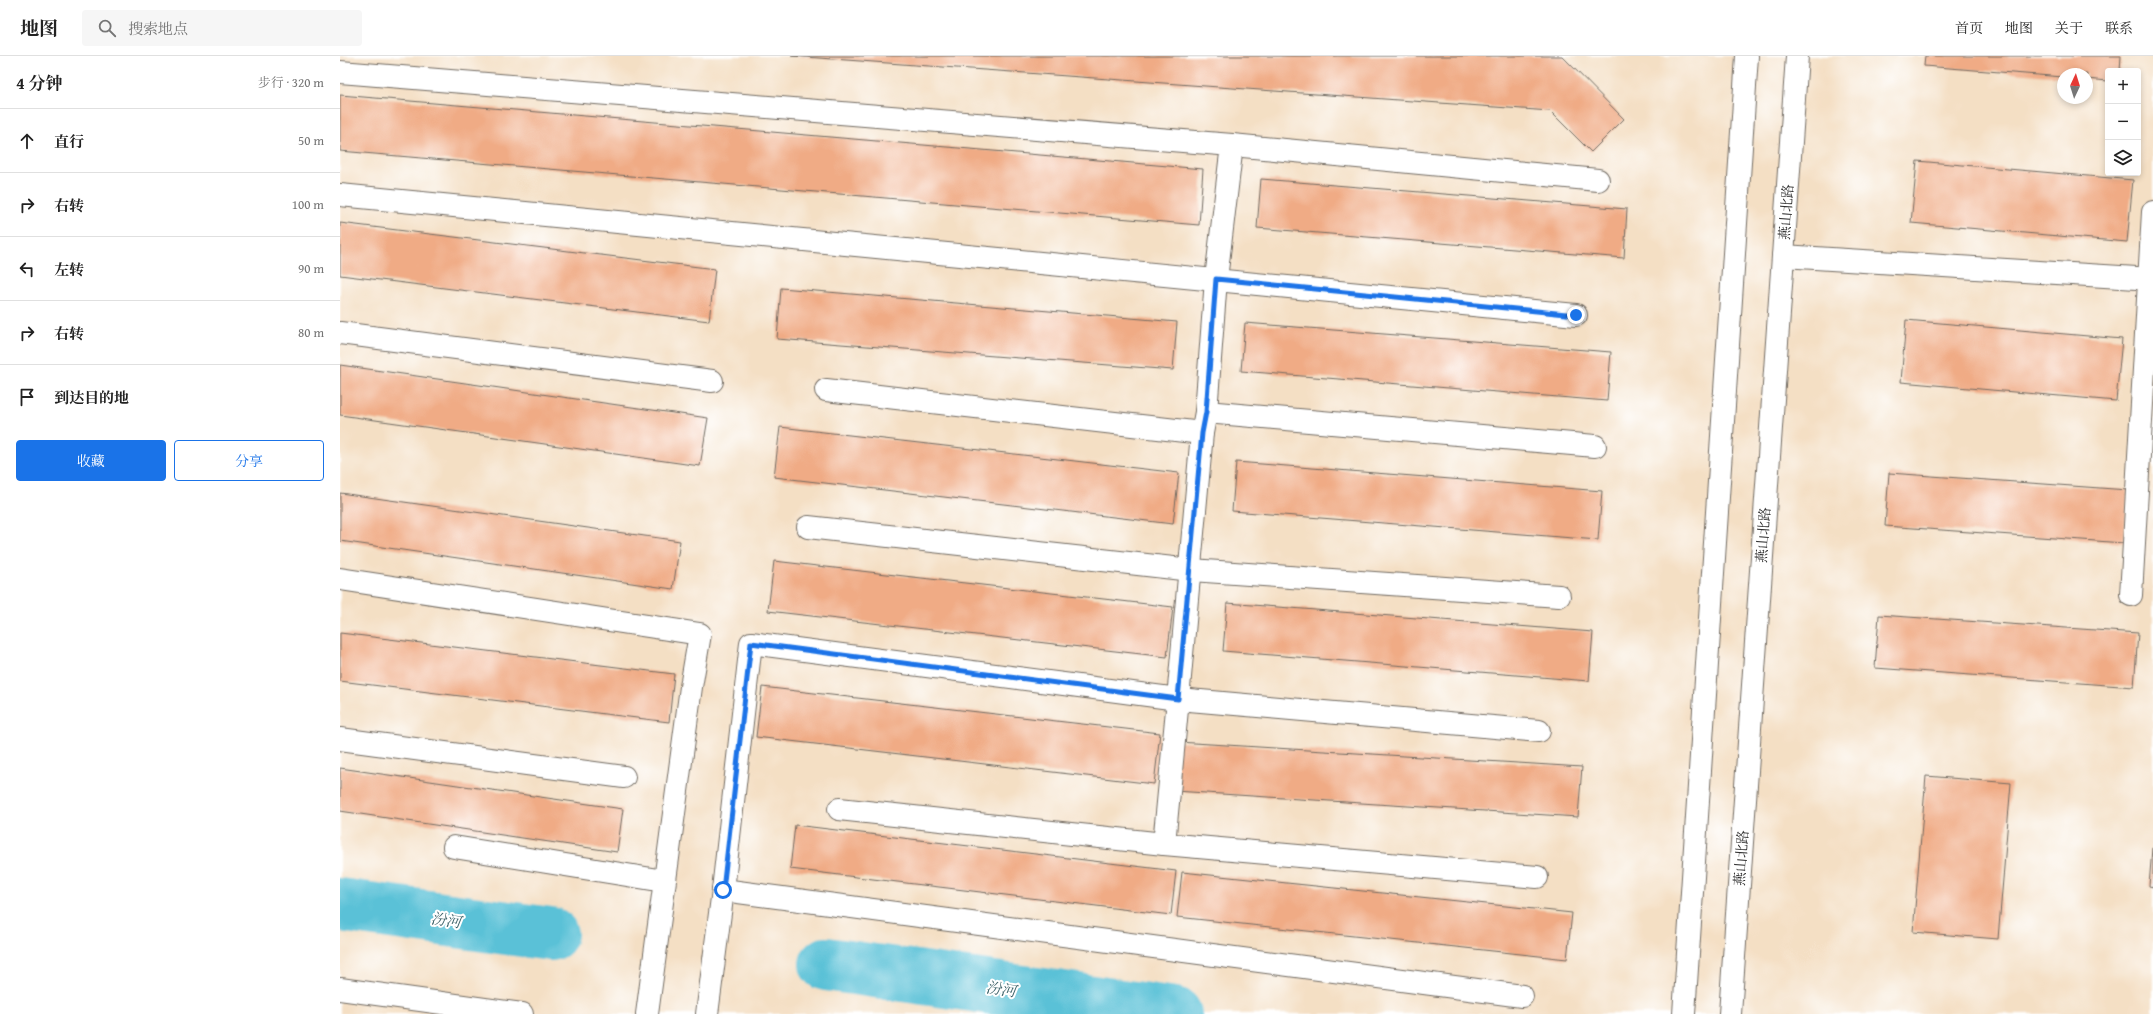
<!DOCTYPE html>
<html lang="zh">
<head>
<meta charset="utf-8">
<style>
	body { margin:0; font-family:"Gentium Book Plus","Noto Serif SC",serif; background:#f6f6f6; color:#222 }
	.controls { position:absolute; right:12px; top:12px; display:grid; overflow:hidden; border-radius:4px; box-shadow:0 2px 6px #0003 }
	.controls button { width:36px; height:36px; display:grid; place-items:center; padding:0; border:0; border-bottom:1px solid #e0e0e0; background:#fff; color:#222; font:20px sans-serif }
	.compass { position:absolute; left:1717px; top:12px; width:36px; height:36px; border-radius:50%; background:#fff; box-shadow:0 2px 6px #0003; rotate:4deg }
	.stop { position:absolute; width:12px; height:12px; margin:-9px; border:3px solid #1a73e8; border-radius:50%; background:#fff }
	.stop.end { background:#1a73e8; border-color:#fff; box-shadow:0 1px 4px #0008 }
	.list { margin:0; padding:0; list-style:none }
	h2 { display:flex; justify-content:space-between; align-items:center; height:52px; margin:0; padding:0 16px; font-size:17px }
	h2 small { font-size:13px; font-weight:400; color:#767676 }
	.list li { display:grid; grid-template-columns:26px 1fr auto; gap:12px; align-items:center; box-sizing:border-box; height:64px; padding:0 16px; border-top:1px solid #e0e0e0 }
	.list b { display:block; font-size:15px; white-space:nowrap }
	.list em { font-size:13px; font-style:normal; color:#767676 }
	.actions { display:flex; gap:8px; padding:12px 16px }
	.actions a { flex:1; padding:9px 0; border:1px solid #1a73e8; border-radius:4px; text-align:center; font-size:14px; color:#1a73e8 }
	.actions .main { background:#1a73e8; color:#fff }
	.icon { flex:none; width:22px; height:22px; fill:none; stroke:currentColor; stroke-width:2; stroke-linecap:round; stroke-linejoin:round }
	.map { position:relative; flex:none; width:1813px; height:958px; overflow:hidden }
	header { display:flex; align-items:center; gap:24px; box-sizing:border-box; height:56px; padding:0 20px; background:#fff; border-bottom:1px solid #e0e0e0 }
	header strong { font-size:19px }
	nav { display:flex; gap:22px; margin-inline-start:auto; font-size:14px }
	.search { width:280px; height:36px; background:#f6f6f6; display:flex; align-items:center; gap:10px; box-sizing:border-box; padding:0 14px; border-radius:4px; color:#767676; font-size:15px }
	main { display:flex }
	aside { flex:1; background:#fff }
	.map>svg:first-child { display:block }
	.lines { fill:none; stroke-linecap:round; stroke-linejoin:round }
	.river { stroke:#5ac1d7; stroke-width:54 }
	.building { fill:#f0ab85 }
	.minor-casing { stroke:#716a61; stroke-width:24 }
	.tertiary-casing { stroke:#716a61; stroke-width:24 }
	.minor { stroke:#fff; stroke-width:22 }
	.tertiary { stroke:#fff; stroke-width:22 }
	.route { stroke:#1a73e8; stroke-width:5 }
	.labels { text-anchor:middle; dominant-baseline:central; stroke-width:4; stroke-linejoin:round; paint-order:stroke }
	.street-label { font-size:14px; fill:#2b2b2b; stroke:#fff }
	.water-label { font-size:15px; font-style:italic; fill:#3b6067; stroke:#fff }
</style>
</head>
<body>
<header>
<strong>地图</strong>
<div class="search"><svg class="icon" aria-label="search" viewBox="0 0 24 24"><circle cx="10" cy="10" r="6"/><path d="M15 15l6 6"/></svg>搜索地点</div>
<nav><a>首页</a><a>地图</a><a>关于</a><a>联系</a></nav>
</header>
<main>
<aside>
<h2>4 分钟<small>步行 · 320 m</small></h2>
<ul class="list">
<li><svg class="icon" aria-label="ahead" viewBox="0 0 24 24"><path d="M12 20V5M6 11l6-6 6 6"/></svg><div><b>直行</b></div><em>50 m</em></li>
<li><svg class="icon" aria-label="right" viewBox="0 0 24 24"><path d="M7 20v-9h11M14 6l5 5-5 5"/></svg><div><b>右转</b></div><em>100 m</em></li>
<li><svg class="icon" aria-label="left" viewBox="0 0 24 24"><path d="M17 20v-9H6M10 6l-5 5 5 5"/></svg><div><b>左转</b></div><em>90 m</em></li>
<li><svg class="icon" aria-label="right" viewBox="0 0 24 24"><path d="M7 20v-9h11M14 6l5 5-5 5"/></svg><div><b>右转</b></div><em>80 m</em></li>
<li><svg class="icon" aria-label="arrive" viewBox="0 0 24 24"><path d="M6 21V4h12l-3 4 3 4H6"/></svg><div><b>到达目的地</b></div></li>
</ul>
<div class="actions"><a class="main">收藏</a><a>分享</a></div>
</aside>
<div class="map">
<svg width="1813" height="958" viewBox="0 0 1813 958">
	<rect width="100%" height="100%" fill="#fff"/>
	<filter id="ink" filterUnits="userSpaceOnUse"><feTurbulence type="fractalNoise" baseFrequency=".025" numOctaves="2"/><feDisplacementMap in="SourceGraphic" scale="8" xChannelSelector="R" yChannelSelector="G"/><feConvolveMatrix kernelMatrix="1 2 1 2 8 2 1 2 1" color-interpolation-filters="sRGB"/></filter>
	<filter id="wash" filterUnits="userSpaceOnUse"><feTurbulence type="fractalNoise" baseFrequency=".012" numOctaves="4" result="noise"/><feDisplacementMap in="SourceGraphic" scale="16" xChannelSelector="R" yChannelSelector="G"/><feGaussianBlur stdDeviation="0.9" result="paint"/><feColorMatrix in="noise" values="0 0 0 0 0 0 0 0 0 0 0 0 0 0 0 0 0 1.4 0 .05"/><feComposite in="paint" operator="in"/></filter>
	<g filter="url(#wash)">
		<rect width="100%" height="100%" fill="#f4dfc4"/>
		<g class="lines">
			<!-- river -->
			<g class="river">
				<path d="M0,849l211,29"/>
				<path d="M486,908l349,50"/>
			</g>
		</g>
		<g id="blocks">
			<!-- building -->
			<g class="building">
				<path d="M451,0h771l62,63 -33,33 -41,-41z"/>
				<path d="M1585,0h196l-1,15h-12v10l-21,-2v-5h-24v3l-139,-11z"/>
				<path d="M0,39l863,74 -4,56 -859,-74z"/>
				<path d="M1577,105l216,19 -6,62 -216,-19z"/>
				<path d="M921,123l366,30 -3,49 -367,-30z"/>
				<path d="M0,167l375,46 -6,52 -369,-46z"/>
				<path d="M441,232l396,34 -4,48 -396,-31z"/>
				<path d="M1566,264l216,19 -6,62 -215,-19z"/>
				<path d="M905,267l366,29 -4,49 -366,-30z"/>
				<path d="M0,309l368,53 -8,48 -360,-51z"/>
				<path d="M440,371l399,46 -6,51 -399,-47z"/>
				<path d="M896,406l366,29 -4,49 -366,-29z"/>
				<path d="M1549,417l239,17 -4,53 -239,-17z"/>
				<path d="M0,437l340,48 -7,48 -333,-48z"/>
				<path d="M434,505l399,46 -6,50 -399,-46z"/>
				<path d="M887,547l366,29 -4,49 -366,-30z"/>
				<path d="M1539,559l259,18 -4,54 -259,-19z"/>
				<path d="M0,577l334,41 -5,48 -329,-41z"/>
				<path d="M422,631l398,46 -6,51 -398,-47z"/>
				<path d="M838,686l404,25 -4,50 -403,-26z"/>
				<path d="M0,712l283,41 -6,43 -277,-41z"/>
				<path d="M1586,720l85,7 -13,156 -85,-7z"/>
				<path d="M455,769l381,46 -5,44 -381,-46z"/>
				<path d="M1812,792h1v39l-4,-1z"/>
				<path d="M842,816l390,41 -5,46 -390,-42z"/>
			</g>
		</g>
	</g>
	<g filter="url(#ink)">
		<use href="#blocks" fill-opacity="0" stroke="#716a61" stroke-width="1"/>
		<g class="lines">
			<!-- minor casing -->
			<g class="minor-casing">
				<g id="minor">
					<path d="M0,16l892,73 -16,134 -10,133 -4,21 -24,266 -427,-56 -28,247 -16,124"/>
					<path d="M892,89l366,35"/>
					<path d="M0,139l1236,120"/>
					<path d="M1443,200l370,23"/>
					<path d="M0,277l372,48"/>
					<path d="M486,334l376,43"/>
					<path d="M866,356l389,34"/>
					<path d="M468,471l383,43 368,26"/>
					<path d="M0,523l360,55 -9,53 -44,327"/>
					<path d="M1791,539l22,-383"/>
					<path d="M0,683l284,38"/>
					<path d="M499,753l325,35"/>
					<path d="M114,791l210,34"/>
					<path d="M1197,821l-373,-33 14,-145 361,32"/>
					<path d="M383,834l799,106"/>
					<path d="M0,933l182,25"/>
				</g>
			</g>
			<!-- tertiary casing -->
			<g class="tertiary-casing">
				<g id="tertiary">
					<path d="M1344,958l63,-958"/>
					<path d="M1390,958l67,-958"/>
				</g>
			</g>
			<!-- minor -->
			<use href="#minor" class="minor"/>
			<!-- tertiary -->
			<use href="#tertiary" class="tertiary"/>
		</g>
	</g>
	<g class="lines" filter="url(#ink)">
		<!-- route -->
		<path class="route" d="M383,834l28,-247 427,56 24,-266 4,-21 10,-133 360,36"/>
	</g>
	<g class="labels">
		<!-- street labels -->
		<g class="street-label">
			<text transform="translate(1446 156) rotate(-86)">燕山北路</text>
			<text transform="translate(1423 479) rotate(-86)">燕山北路</text>
			<text transform="translate(1401 802) rotate(-86)">燕山北路</text>
		</g>
		<!-- water labels -->
		<g class="water-label">
			<text transform="translate(106 864) rotate(8)">汾河</text>
			<text transform="translate(661 933) rotate(8)">汾河</text>
		</g>
	</g>
</svg>
<div class="controls">
<button>+</button>
<button>−</button>
<button><svg class="icon" aria-label="layers" viewBox="0 0 24 24"><path d="M12 4l9 5-9 5-9-5zM3 14l9 5 9-5"/></svg></button>
</div>
<svg class="compass" viewBox="-18 -18 36 36"><path d="M0-13l5 13h-10z" fill="#e53935"/><path d="M0 13l5-13h-10z" fill="#767676"/></svg>
<div class="stop" style="left:383px;top:834px"></div>
<div class="stop end" style="left:1236px;top:259px"></div>
</div>
</main>
</body>
</html>
